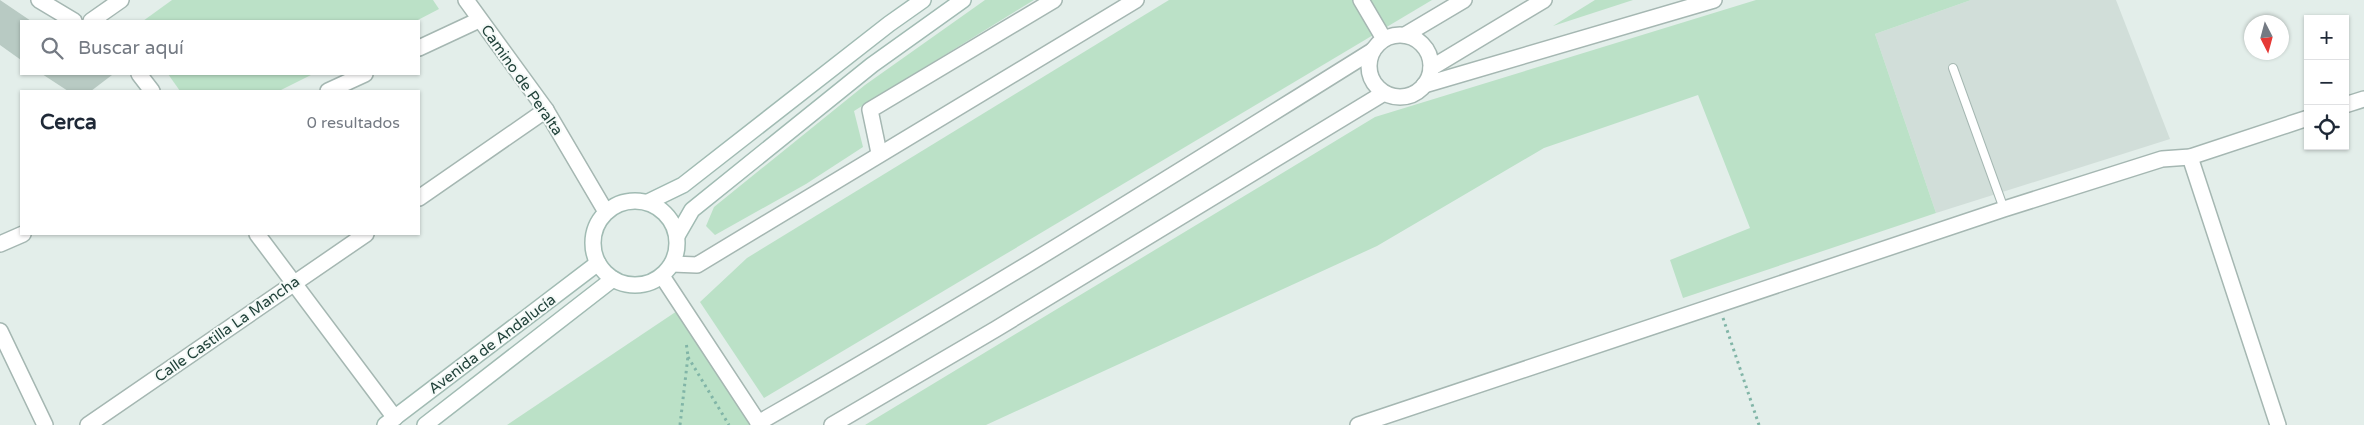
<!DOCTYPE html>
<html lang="es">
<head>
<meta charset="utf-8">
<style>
	body { margin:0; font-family:"Varela Round",sans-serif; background:#f2f2f3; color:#1f2937 }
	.controls { position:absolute; right:15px; top:15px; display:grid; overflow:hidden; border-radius:0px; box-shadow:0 1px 4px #0004 }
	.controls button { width:45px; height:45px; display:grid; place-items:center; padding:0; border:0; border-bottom:1px solid #e0e1e3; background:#fff; color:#1f2937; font:25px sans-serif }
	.compass { position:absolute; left:2244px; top:15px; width:45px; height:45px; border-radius:50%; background:#fff; box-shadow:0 1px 4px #0004; rotate:174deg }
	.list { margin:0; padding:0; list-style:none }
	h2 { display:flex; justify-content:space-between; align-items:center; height:65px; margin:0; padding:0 20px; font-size:21px }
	h2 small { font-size:16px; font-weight:400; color:#747a83 }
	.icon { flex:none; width:28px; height:28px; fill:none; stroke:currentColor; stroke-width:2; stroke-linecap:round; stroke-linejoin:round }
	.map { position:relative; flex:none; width:2364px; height:425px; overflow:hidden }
	.search { position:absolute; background:#fff; box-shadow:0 1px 4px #0004; left:20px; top:20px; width:400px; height:55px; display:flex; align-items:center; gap:12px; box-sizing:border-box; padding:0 18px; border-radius:0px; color:#747a83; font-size:19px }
	.panel { position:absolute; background:#fff; box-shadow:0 1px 4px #0004; left:20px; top:90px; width:400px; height:145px; border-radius:0px }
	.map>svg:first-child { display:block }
	.built { fill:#d1ded9 }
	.green { fill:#bbe1c7 }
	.building { fill:#b8cac3 }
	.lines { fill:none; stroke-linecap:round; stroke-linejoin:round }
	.lane-casing { stroke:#a5b7b2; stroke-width:10 }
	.street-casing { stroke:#a5b7b2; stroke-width:18 }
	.secondary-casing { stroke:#a1bbb3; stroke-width:18 }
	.path { stroke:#81b5a7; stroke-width:3; stroke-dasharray:2.5 4; stroke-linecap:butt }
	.lane { stroke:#fff; stroke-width:8 }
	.street { stroke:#fff; stroke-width:15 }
	.secondary { stroke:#fff; stroke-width:15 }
	.labels { text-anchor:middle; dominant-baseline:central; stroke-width:4; stroke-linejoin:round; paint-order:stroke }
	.street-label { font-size:15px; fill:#21423a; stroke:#f5faf8 }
</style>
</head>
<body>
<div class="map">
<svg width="2364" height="425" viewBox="0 0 2364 425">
	<rect width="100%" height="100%" fill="#e3eeea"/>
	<!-- built -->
	<path class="built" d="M1971,0h145l54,139 -234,74 -61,-179z"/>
	<!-- green -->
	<g class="green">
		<path d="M172,0h261l6,9 -23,12h-273z"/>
		<path d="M985,0h49l-180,111 9,36 -57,37 -91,51 -9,-9 8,-19 151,-122z"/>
		<path d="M1169,0h263l-668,398 -64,-96 47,-44z"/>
		<path d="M1595,0h38l-80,26z"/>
		<path d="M1756,0h215l-96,34 61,179 -253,85 -13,-38 80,-32 -52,-133 -154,53 -167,98 -391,179h-121l510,-308z"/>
		<path d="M168,74h145l-34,17h-99z"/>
		<path d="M683,307l77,118h-253z"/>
	</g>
	<!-- building -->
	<g class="building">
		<path d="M0,0l31,21h-10v39l-21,-15z"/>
		<path d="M42,74h67l3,1 -21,16h-23z"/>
	</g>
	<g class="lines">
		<!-- lane casing -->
		<g class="lane-casing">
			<path id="lane" d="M1953,68l51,141"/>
		</g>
		<!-- street casing -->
		<g class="street-casing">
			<g id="street">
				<path d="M39,0l35,21"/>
				<path d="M466,0l80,110 60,102"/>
				<path d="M1361,0l23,39"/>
				<path d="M91,21l30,-21"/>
				<path d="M1405,35l59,-35"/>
				<circle cx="1400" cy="66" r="31"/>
				<path d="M419,48l60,-28"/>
				<path d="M1431,68l113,-68"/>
				<path d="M139,74l13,17"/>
				<path d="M1424,85l290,-85"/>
				<path d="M328,91l37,-17"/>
				<path d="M2345,105l19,-6"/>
				<path d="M879,153l-9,-43 184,-110"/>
				<path d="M2190,157l88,268"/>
				<path d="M419,198l127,-88"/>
				<path d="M257,234l138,184"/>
				<path d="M0,244l23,-10"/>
				<path d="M672,264l25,1 439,-265"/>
				<path d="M662,276l98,149"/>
				<path d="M0,331l45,94"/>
				<path d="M758,423c208,-118 411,-245 614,-372"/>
				<path d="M88,425l278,-191"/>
				<path d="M832,425l164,-96 388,-236"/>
				<path d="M1358,425l646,-216 158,-50 28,-2 118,-39"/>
			</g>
		</g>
		<!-- secondary casing -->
		<g class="secondary-casing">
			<g id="secondary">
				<circle cx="635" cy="243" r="42"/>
				<path d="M648,202l35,-17 206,-161 34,-24"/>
				<path d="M677,236l15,-26 180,-145 91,-65"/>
				<path d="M385,425l213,-162"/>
				<path d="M425,425l188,-146"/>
			</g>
		</g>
		<!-- path -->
		<g class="path">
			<path d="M1723,318l36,107"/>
			<path d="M688,357l41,68"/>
			<path d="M680,425l8,-69 -2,-14"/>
		</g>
		<!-- lane -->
		<use href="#lane" class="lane"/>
		<!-- street -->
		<use href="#street" class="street"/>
		<!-- secondary -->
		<use href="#secondary" class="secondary"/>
	</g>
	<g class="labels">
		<!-- street labels -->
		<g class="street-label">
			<text transform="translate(522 80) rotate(55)">Camino de Peralta</text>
			<text transform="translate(227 329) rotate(-35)">Calle Castilla La Mancha</text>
			<text transform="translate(492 344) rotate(-37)">Avenida de Andalucía</text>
		</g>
	</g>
</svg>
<div class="controls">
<button>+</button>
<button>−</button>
<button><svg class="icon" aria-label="locate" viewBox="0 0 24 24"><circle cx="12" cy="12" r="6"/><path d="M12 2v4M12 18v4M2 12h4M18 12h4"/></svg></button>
</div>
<svg class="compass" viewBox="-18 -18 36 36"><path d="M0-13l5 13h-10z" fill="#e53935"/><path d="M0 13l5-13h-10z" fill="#747a83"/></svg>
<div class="search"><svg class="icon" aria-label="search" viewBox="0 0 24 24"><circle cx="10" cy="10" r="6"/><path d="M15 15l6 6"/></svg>Buscar aquí</div>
<section class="panel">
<h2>Cerca<small>0 resultados</small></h2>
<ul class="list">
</ul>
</section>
</div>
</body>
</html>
